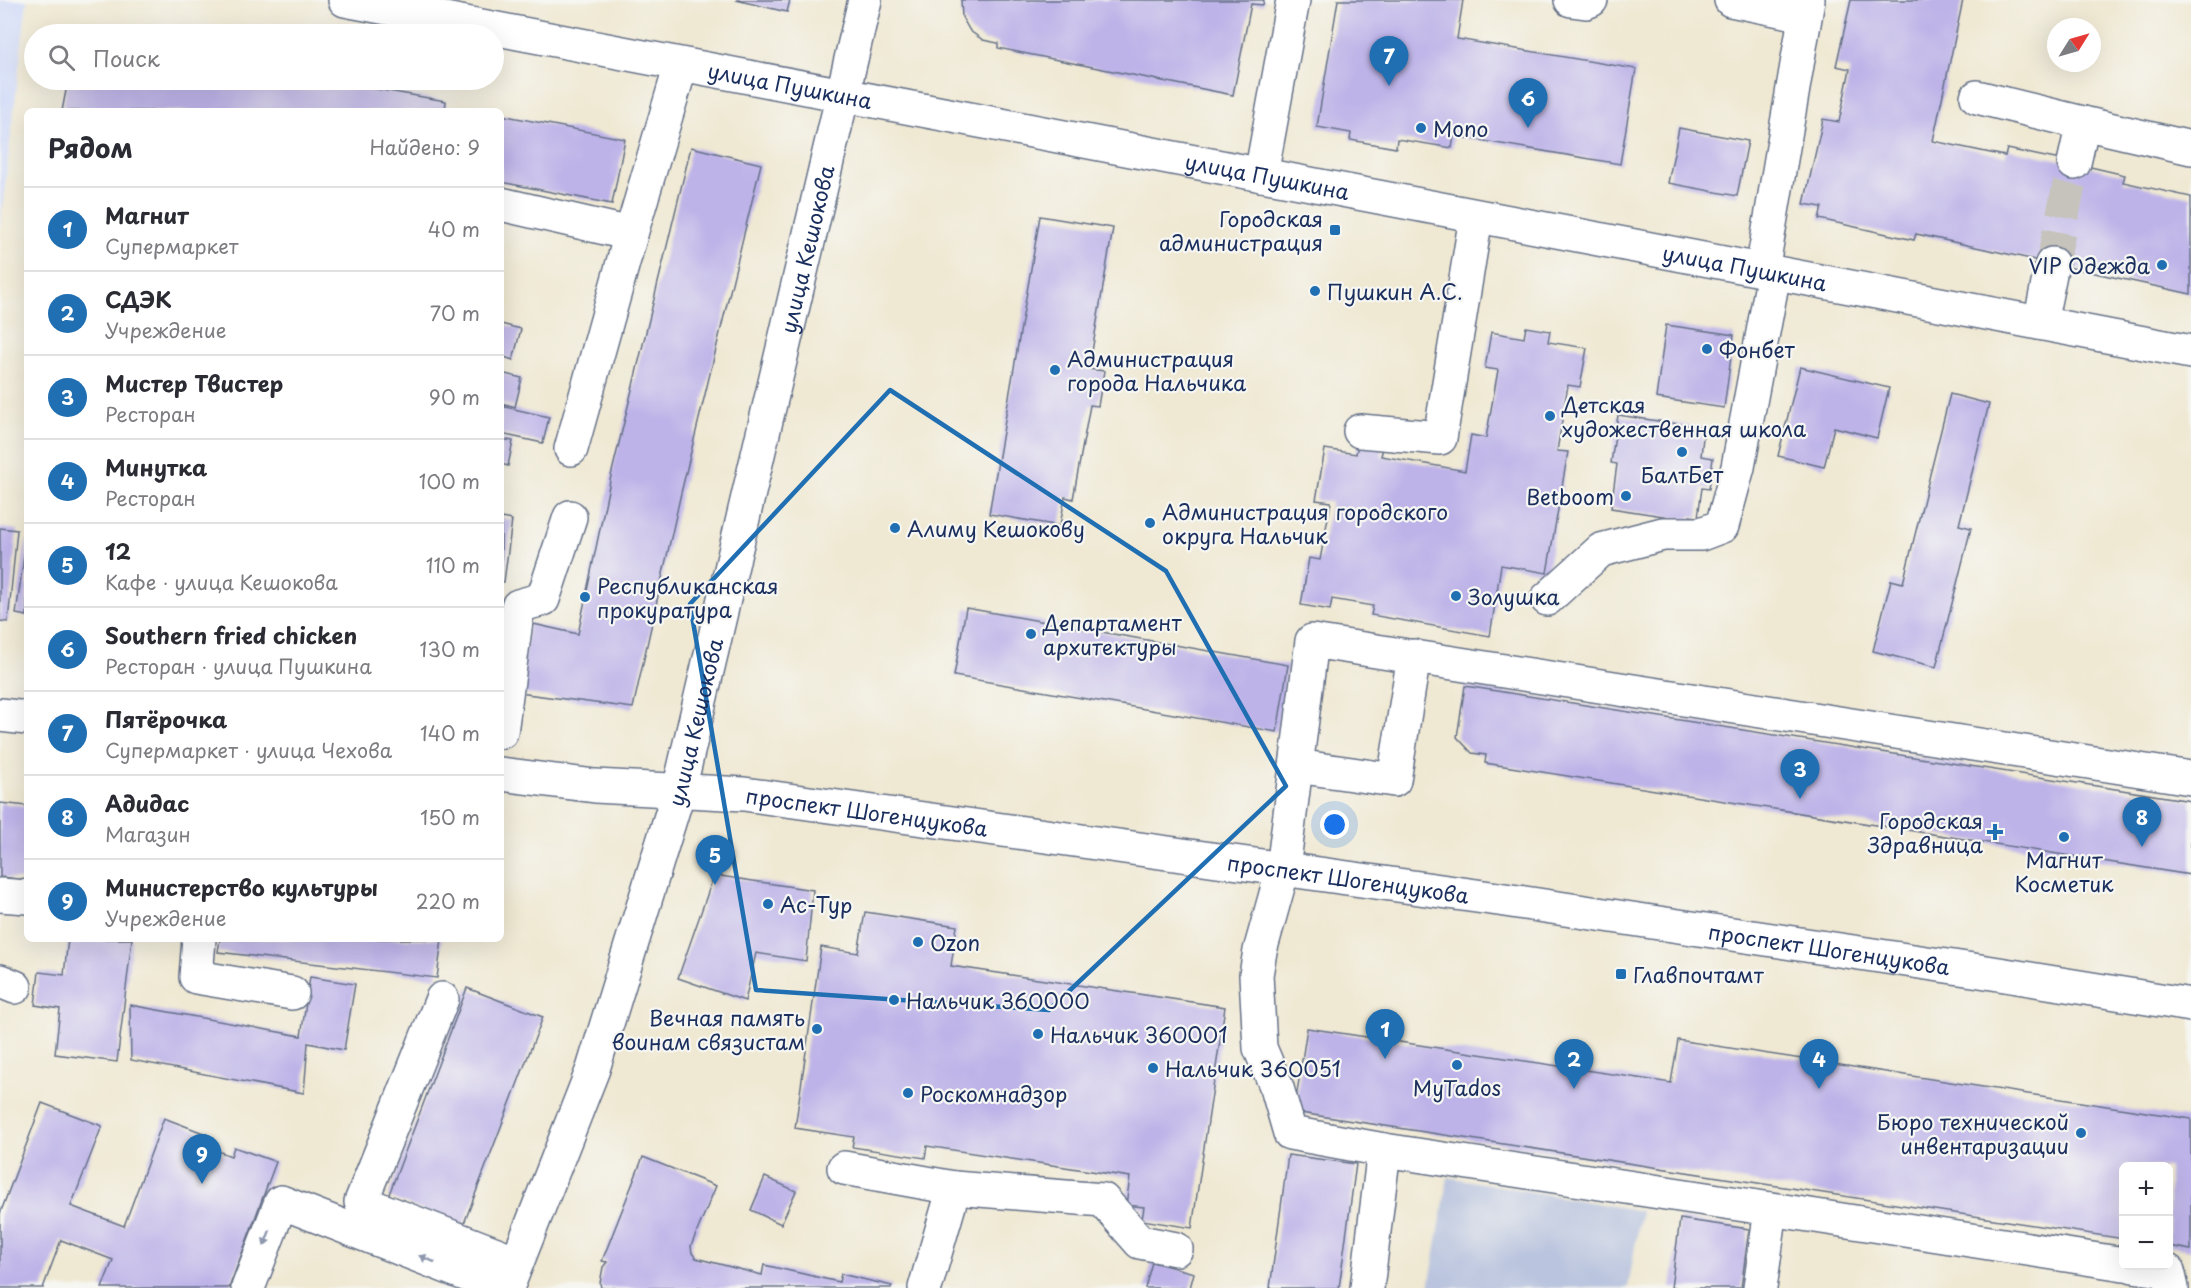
<!DOCTYPE html>
<html lang="ru">
<head>
<meta charset="utf-8">
<style>
	body { margin:0; font-family:"Playpen Sans",sans-serif; background:#f2f2f3; color:#2b2b33 }
	.controls { position:absolute; right:18px; bottom:18px; display:grid; overflow:hidden; border-radius:9px; box-shadow:0 6px 24px #0002 }
	.controls button { width:54px; height:54px; display:grid; place-items:center; padding:0; border:0; border-bottom:2px solid #e1e1e2; background:#fff; color:#2b2b33; font:30px sans-serif }
	.compass { position:absolute; left:2047px; top:18px; width:54px; height:54px; border-radius:50%; background:#fff; box-shadow:0 6px 24px #0002; rotate:53deg }
	.you { position:absolute; left:1335px; top:825px; width:21px; height:21px; margin:-15px; border:4px solid #fff; border-radius:50%; background:#1a73e8; box-shadow:0 0 0 9px #1a73e833 }
	.badge { display:grid; place-items:center; width:39px; height:39px; border-radius:50%; background:#1f6fb2; color:#fff; font-size:20px; font-weight:700 }
	.pin { position:absolute; translate:-50% -50px; filter:drop-shadow(0 2px 3px #0008) }
	.pin::after { content:''; position:absolute; top:32px; width:21px; height:18px; background:inherit; clip-path:polygon(0 0,100% 0,50% 100%) }
	.list { margin:0; padding:0; list-style:none }
	h2 { display:flex; justify-content:space-between; align-items:center; height:78px; margin:0; padding:0 24px; font-size:26px }
	h2 small { font-size:20px; font-weight:400; color:#7c7c81 }
	.list li { display:grid; grid-template-columns:39px 1fr auto; gap:18px; align-items:center; box-sizing:border-box; height:84px; padding:0 24px; border-top:2px solid #e1e1e2 }
	.list b { display:block; font-size:22px; white-space:nowrap }
	.list p { margin:0; font-size:20px; white-space:nowrap; color:#7c7c81 }
	.list em { font-size:20px; font-style:normal; color:#7c7c81 }
	.icon { flex:none; width:33px; height:33px; fill:none; stroke:currentColor; stroke-width:2; stroke-linecap:round; stroke-linejoin:round }
	.map { position:relative; flex:none; width:2191px; height:1288px; overflow:hidden }
	.search { position:absolute; background:#fff; box-shadow:0 6px 24px #0002; left:24px; top:24px; width:480px; height:66px; display:flex; align-items:center; gap:15px; box-sizing:border-box; padding:0 21px; border-radius:33px; color:#7c7c81; font-size:22px }
	.panel { position:absolute; background:#fff; box-shadow:0 6px 24px #0002; left:24px; top:108px; width:480px; height:834px; border-radius:9px }
	.map>svg:first-child { display:block }
	.built { fill:#d0daf9 }
	.industrial { fill:#bac4de }
	.building { fill:#bdb3e8 }
	.lines { fill:none; stroke-linecap:round; stroke-linejoin:round }
	.minor-tunnel { stroke:#c5c3bb; stroke-width:33; stroke-dasharray:33 16; stroke-linecap:butt }
	.minor-casing { stroke:#657087; stroke-width:36 }
	.major-casing { stroke:#657087; stroke-width:36 }
	.minor { stroke:#fff; stroke-width:33 }
	.major { stroke:#fff; stroke-width:33 }
	.oneway { fill:#8d97ae }
	.marked { fill:none; stroke:#1f6fb2; stroke-width:4.5; stroke-linejoin:round }
	.poi-dot { fill:#1f6fb2; stroke:#f6f6f2; stroke-width:2 }
	.labels { text-anchor:middle; dominant-baseline:central; stroke-width:4.5; stroke-linejoin:round; paint-order:stroke }
	.street-label { font-size:21px; fill:#1b2f5e; stroke:#f6f6f2 }
	.poi-label { font-size:21px; fill:#1b2f5e; stroke:#f6f6f2; text-anchor:start }
</style>
</head>
<body>
<div class="map">
<svg width="2191" height="1288" viewBox="0 0 2191 1288">
	<rect width="100%" height="100%" fill="#f6f6f2"/>
	<filter id="ink" filterUnits="userSpaceOnUse"><feTurbulence type="fractalNoise" baseFrequency=".0167" numOctaves="2"/><feDisplacementMap in="SourceGraphic" scale="12" xChannelSelector="R" yChannelSelector="G"/><feConvolveMatrix kernelMatrix="1 2 1 2 8 2 1 2 1" color-interpolation-filters="sRGB"/></filter>
	<filter id="wash" filterUnits="userSpaceOnUse"><feTurbulence type="fractalNoise" baseFrequency=".008" numOctaves="4" result="noise"/><feDisplacementMap in="SourceGraphic" scale="24" xChannelSelector="R" yChannelSelector="G"/><feGaussianBlur stdDeviation="1.35" result="paint"/><feColorMatrix in="noise" values="0 0 0 0 0 0 0 0 0 0 0 0 0 0 0 0 0 1.4 0 .05"/><feComposite in="paint" operator="in"/></filter>
	<g filter="url(#wash)">
		<rect width="100%" height="100%" fill="#efe8d2"/>
		<!-- built -->
		<path class="built" d="M0,0h27l-27,227z"/>
		<!-- industrial -->
		<path class="industrial" d="M1448,1177l193,34 -13,77h-199z"/>
		<g id="blocks">
			<!-- building -->
			<g class="building">
				<path d="M736,0h54l-3,12z"/>
				<path d="M961,0h303l-1,5 -12,-1 -18,91 -235,-47v-5l-15,-3 -13,-9 -8,-14z"/>
				<path d="M1338,0h125l-6,39 179,30 -16,95 -166,-28 -2,12 -55,-9 -1,9 -46,-8 1,-7 -34,-6z"/>
				<path d="M1851,0h112l-30,141 72,15 2,-7 58,12 60,14 -2,7 68,15v97l-275,-60 -2,6 -95,-21 3,-12 -18,-3 19,-85 16,3 11,-53 -14,-3z"/>
				<path d="M68,80h257l121,21 -1,10h-383z"/>
				<path d="M501,115l124,24 -13,65 -111,-22z"/>
				<path d="M1679,128l69,13 -11,55 -69,-13z"/>
				<path d="M691,147l70,17 -80,329 -48,215 -114,-15 10,-70 49,11 33,-158z"/>
				<path d="M1040,216l73,12 -24,141 15,2 -6,35 -8,-1 -17,94 -8,-2 -5,29 -71,-12z"/>
				<path d="M501,324l20,5 -8,31 -12,-4z"/>
				<path d="M1666,325l68,10 -10,73 -68,-10z"/>
				<path d="M1526,327l24,4 -2,11 39,6 -7,39 -12,-2 -11,66 11,1 -21,121 -46,-8 -11,71 -119,-21 2,-9 -41,-7 -2,11 -29,-5 8,-47 11,2 11,-58 -15,-2 9,-51 31,5 2,-10 25,4 -2,8 84,15 6,-36 15,3 12,-68 -13,-2 6,-36 33,6z"/>
				<path d="M1800,367l89,21 -12,50 -43,-11 -10,40 -46,-11z"/>
				<path d="M501,373l21,5 -7,29 -14,-4z"/>
				<path d="M1950,394l39,10 -30,121 12,3 -35,139 -63,-16 18,-71 12,3z"/>
				<path d="M501,406l48,11 -6,26 -42,-9z"/>
				<path d="M1618,415l86,13 -3,28 12,2 -4,31 -7,-1 -4,29 -8,-1 -1,4 -78,-12 6,-44 -6,-1z"/>
				<path d="M501,439l12,2 -5,25 -7,-2z"/>
				<path d="M501,518l11,2 -8,62h-3z"/>
				<path d="M0,528l17,2 -9,92 -8,-1z"/>
				<path d="M26,541h1v75l-11,-2z"/>
				<path d="M966,608l322,57 -11,67 -323,-56z"/>
				<path d="M1465,686l726,115v74l-706,-112 1,-8 -14,-2 -15,-16z"/>
				<path d="M0,803l27,3v74l-27,-3z"/>
				<path d="M714,875l99,15 -7,71 -50,-8 -11,48 -67,-23z"/>
				<path d="M865,912l92,14 -6,40 274,41 -33,221 -50,-8 2,-13 -18,-2 4,-28 -203,-31 -2,12 -73,-11 2,-10 -59,-9 26,-181 37,6z"/>
				<path d="M68,939h64l-15,123 -62,-8 5,-45 -25,-4 4,-33 25,3z"/>
				<path d="M220,939h222l-5,39 -219,-26z"/>
				<path d="M310,977l45,7 -11,66 -36,-7 -4,50 -173,-33 -1,-55 171,31z"/>
				<path d="M467,988l76,29 -80,209 -75,-29z"/>
				<path d="M1307,1028l364,55 7,-43 513,79v131l-22,-4v-79l-45,-1v73l-830,-127z"/>
				<path d="M42,1103l60,23 -31,80 53,20 40,-108 42,16 -4,11 29,11 3,-9 42,15 -47,126h-127l11,-28 -52,-20 -18,48h-43v-74z"/>
				<path d="M1288,1155l68,9 -17,124h-69z"/>
				<path d="M643,1157l73,29 -25,60 1,7 4,5 66,17 2,-10 75,17 2,-8 51,12 -1,2h-290l-1,-5 3,-16 4,-5 -5,-1z"/>
				<path d="M765,1177l31,14 -15,33 -30,-14z"/>
				<path d="M1680,1219l69,10 -8,59h-70z"/>
				<path d="M1152,1262l42,11 -4,15h-45z"/>
			</g>
		</g>
	</g>
	<g filter="url(#ink)">
		<use href="#blocks" fill-opacity="0" stroke="#657087" stroke-width="1.5"/>
		<g class="lines">
			<!-- minor-tunnel -->
			<path class="minor-tunnel" d="M2052,264l22,-101"/>
			<!-- minor casing -->
			<g class="minor-casing">
				<g id="minor">
					<path id="s1" d="M345,0l1846,352"/>
					<path d="M1571,0l15,2 5,-2"/>
					<path d="M1731,0l74,15"/>
					<path d="M1977,97l106,26"/>
					<path d="M2074,163l9,-40 108,25"/>
					<path d="M1261,175l32,-175"/>
					<path d="M501,204l130,30 50,-169"/>
					<path d="M1762,271l46,-271"/>
					<path d="M2040,323l12,-59"/>
					<path d="M1360,431l80,7 36,-221"/>
					<path d="M571,449l60,-215"/>
					<path d="M1547,599l54,-49 62,-16h38l21,-8 16,-59 36,-194"/>
					<path d="M501,732l17,-126 25,-7 27,-82"/>
					<path d="M1296,766l98,14 20,-124"/>
					<path d="M0,895l27,2"/>
					<path d="M199,939l-3,38 96,16"/>
					<path d="M0,981l15,6"/>
					<path d="M442,999l-81,203 156,60"/>
					<path d="M1384,1150l387,59 -11,79"/>
					<path d="M844,1168l110,20 -29,100"/>
					<path d="M954,1188l149,12 37,42 36,7"/>
					<path d="M1771,1209l353,55"/>
					<path d="M2133,1266l35,5 4,17"/>
					<path d="M248,1288l33,-86 220,86"/>
					<path d="M1367,1288l17,-138 -94,-17 -13,-45 -17,-40 -4,-73 4,-24 23,-82 29,-228 879,137"/>
				</g>
			</g>
			<!-- major casing -->
			<g class="major-casing">
				<g id="major">
					<path d="M0,715l27,3"/>
					<path id="s2" d="M501,774l94,12 149,8 754,105 482,72 211,34"/>
					<path id="s3" d="M507,1288l86,-219 86,-279 186,-790"/>
				</g>
			</g>
			<!-- minor -->
			<use href="#minor" class="minor"/>
			<!-- major -->
			<use href="#major" class="major"/>
		</g>
		<!-- one-way arrows -->
		<defs><path id="oneway-solid" d="M-6-.8H1V-3.2L6.5 0L1 3.2V.8H-6Z" transform="scale(1.5)"/></defs>
		<g class="oneway">
			<use href="#oneway-solid" transform="translate(267 1238) rotate(111)"/>
			<use href="#oneway-solid" transform="translate(427 1259) rotate(-158)"/>
		</g>
	</g>
	<!-- marked area -->
	<path class="marked" d="M890,390l276,181 120,215 -237,224 -293,-20 -66,-386z"/>
	<!-- markers -->
	<g class="poi-dot">
		<circle cx="1421" cy="128" r="6"/>
		<rect x="1329" y="224" width="12" height="12" rx="3"/>
		<circle cx="2162" cy="265" r="6"/>
		<circle cx="1315" cy="291" r="6"/>
		<circle cx="1707" cy="349" r="6"/>
		<circle cx="1055" cy="370" r="6"/>
		<circle cx="1550" cy="416" r="6"/>
		<circle cx="1682" cy="452" r="6"/>
		<circle cx="1626" cy="496" r="6"/>
		<circle cx="1150" cy="523" r="6"/>
		<circle cx="895" cy="528" r="6"/>
		<circle cx="1456" cy="596" r="6"/>
		<circle cx="585" cy="597" r="6"/>
		<circle cx="1031" cy="634" r="6"/>
		<path d="M1992 823h6v6h6v6h-6v6h-6v-6h-6v-6h6z"/>
		<circle cx="2064" cy="837" r="6"/>
		<circle cx="768" cy="904" r="6"/>
		<circle cx="918" cy="942" r="6"/>
		<rect x="1615" y="968" width="12" height="12" rx="3"/>
		<circle cx="894" cy="1000" r="6"/>
		<circle cx="817" cy="1029" r="6"/>
		<circle cx="1038" cy="1034" r="6"/>
		<circle cx="1457" cy="1065" r="6"/>
		<circle cx="1153" cy="1068" r="6"/>
		<circle cx="908" cy="1093" r="6"/>
		<circle cx="2081" cy="1133" r="6"/>
	</g>
	<g class="labels">
		<!-- street labels -->
		<g class="street-label">
			<text stroke="none"><textPath href="#s1" startOffset="453">улица Пушкина</textPath></text>
			<text stroke="none"><textPath href="#s1" startOffset="939">улица Пушкина</textPath></text>
			<text stroke="none"><textPath href="#s3" startOffset="1083">улица Кешокова</textPath></text>
			<text stroke="none"><textPath href="#s1" startOffset="1425">улица Пушкина</textPath></text>
			<text stroke="none"><textPath href="#s3" startOffset="597">улица Кешокова</textPath></text>
			<text stroke="none"><textPath href="#s2" startOffset="368">проспект Шогенцукова</textPath></text>
			<text stroke="none"><textPath href="#s2" startOffset="854">проспект Шогенцукова</textPath></text>
			<text stroke="none"><textPath href="#s2" startOffset="1340">проспект Шогенцукова</textPath></text>
		</g>
		<!-- poi labels -->
		<g class="poi-label">
			<text x="1433" y="128">Mono</text>
			<text x="1323" y="218" text-anchor="end">Городская<tspan x="1323" dy="24">администрация</tspan></text>
			<text x="2150" y="265" text-anchor="end">VIP Одежда</text>
			<text x="1327" y="291">Пушкин А.С.</text>
			<text x="1719" y="349">Фонбет</text>
			<text x="1067" y="358">Администрация<tspan x="1067" dy="24">города Нальчика</tspan></text>
			<text x="1562" y="404">Детская<tspan x="1562" dy="24">художественная школа</tspan></text>
			<text x="1682" y="474" text-anchor="middle">БалтБет</text>
			<text x="1614" y="496" text-anchor="end">Betboom</text>
			<text x="1162" y="511">Администрация городского<tspan x="1162" dy="24">округа Нальчик</tspan></text>
			<text x="907" y="528">Алиму Кешокову</text>
			<text x="597" y="585">Республиканская<tspan x="597" dy="24">прокуратура</tspan></text>
			<text x="1468" y="596">Золушка</text>
			<text x="1043" y="622">Департамент<tspan x="1043" dy="24">архитектуры</tspan></text>
			<text x="1983" y="820" text-anchor="end">Городская<tspan x="1983" dy="24">Здравница</tspan></text>
			<text x="2064" y="859" text-anchor="middle">Магнит<tspan x="2064" dy="24">Косметик</tspan></text>
			<text x="780" y="904">Ас-Тур</text>
			<text x="930" y="942">Ozon</text>
			<text x="1633" y="974">Главпочтамт</text>
			<text x="906" y="1000">Нальчик 360000</text>
			<text x="805" y="1017" text-anchor="end">Вечная память<tspan x="805" dy="24">воинам связистам</tspan></text>
			<text x="1050" y="1034">Нальчик 360001</text>
			<text x="1165" y="1068">Нальчик 360051</text>
			<text x="1457" y="1087" text-anchor="middle">MyTados</text>
			<text x="920" y="1093">Роскомнадзор</text>
			<text x="2069" y="1121" text-anchor="end">Бюро технической<tspan x="2069" dy="24">инвентаризации</tspan></text>
		</g>
	</g>
</svg>
<div class="controls">
<button>+</button>
<button>−</button>
</div>
<svg class="compass" viewBox="-18 -18 36 36"><path d="M0-13l5 13h-10z" fill="#e53935"/><path d="M0 13l5-13h-10z" fill="#7c7c81"/></svg>
<div class="you"></div>
<div class="pin badge" style="left:1385px;top:1059px">1</div>
<div class="pin badge" style="left:1574px;top:1089px">2</div>
<div class="pin badge" style="left:1800px;top:799px">3</div>
<div class="pin badge" style="left:1819px;top:1089px">4</div>
<div class="pin badge" style="left:715px;top:885px">5</div>
<div class="pin badge" style="left:1528px;top:128px">6</div>
<div class="pin badge" style="left:1389px;top:86px">7</div>
<div class="pin badge" style="left:2142px;top:847px">8</div>
<div class="pin badge" style="left:202px;top:1184px">9</div>
<div class="search"><svg class="icon" aria-label="search" viewBox="0 0 24 24"><circle cx="10" cy="10" r="6"/><path d="M15 15l6 6"/></svg>Поиск</div>
<section class="panel">
<h2>Рядом<small>Найдено: 9</small></h2>
<ul class="list">
<li><span class="badge">1</span><div><b>Магнит</b><p>Супермаркет</p></div><em>40 m</em></li>
<li><span class="badge">2</span><div><b>СДЭК</b><p>Учреждение</p></div><em>70 m</em></li>
<li><span class="badge">3</span><div><b>Мистер Твистер</b><p>Ресторан</p></div><em>90 m</em></li>
<li><span class="badge">4</span><div><b>Минутка</b><p>Ресторан</p></div><em>100 m</em></li>
<li><span class="badge">5</span><div><b>12</b><p>Кафе · улица Кешокова</p></div><em>110 m</em></li>
<li><span class="badge">6</span><div><b>Southern fried chicken</b><p>Ресторан · улица Пушкина</p></div><em>130 m</em></li>
<li><span class="badge">7</span><div><b>Пятёрочка</b><p>Супермаркет · улица Чехова</p></div><em>140 m</em></li>
<li><span class="badge">8</span><div><b>Адидас</b><p>Магазин</p></div><em>150 m</em></li>
<li><span class="badge">9</span><div><b>Министерство культуры</b><p>Учреждение</p></div><em>220 m</em></li>
</ul>
</section>
</div>
</body>
</html>
